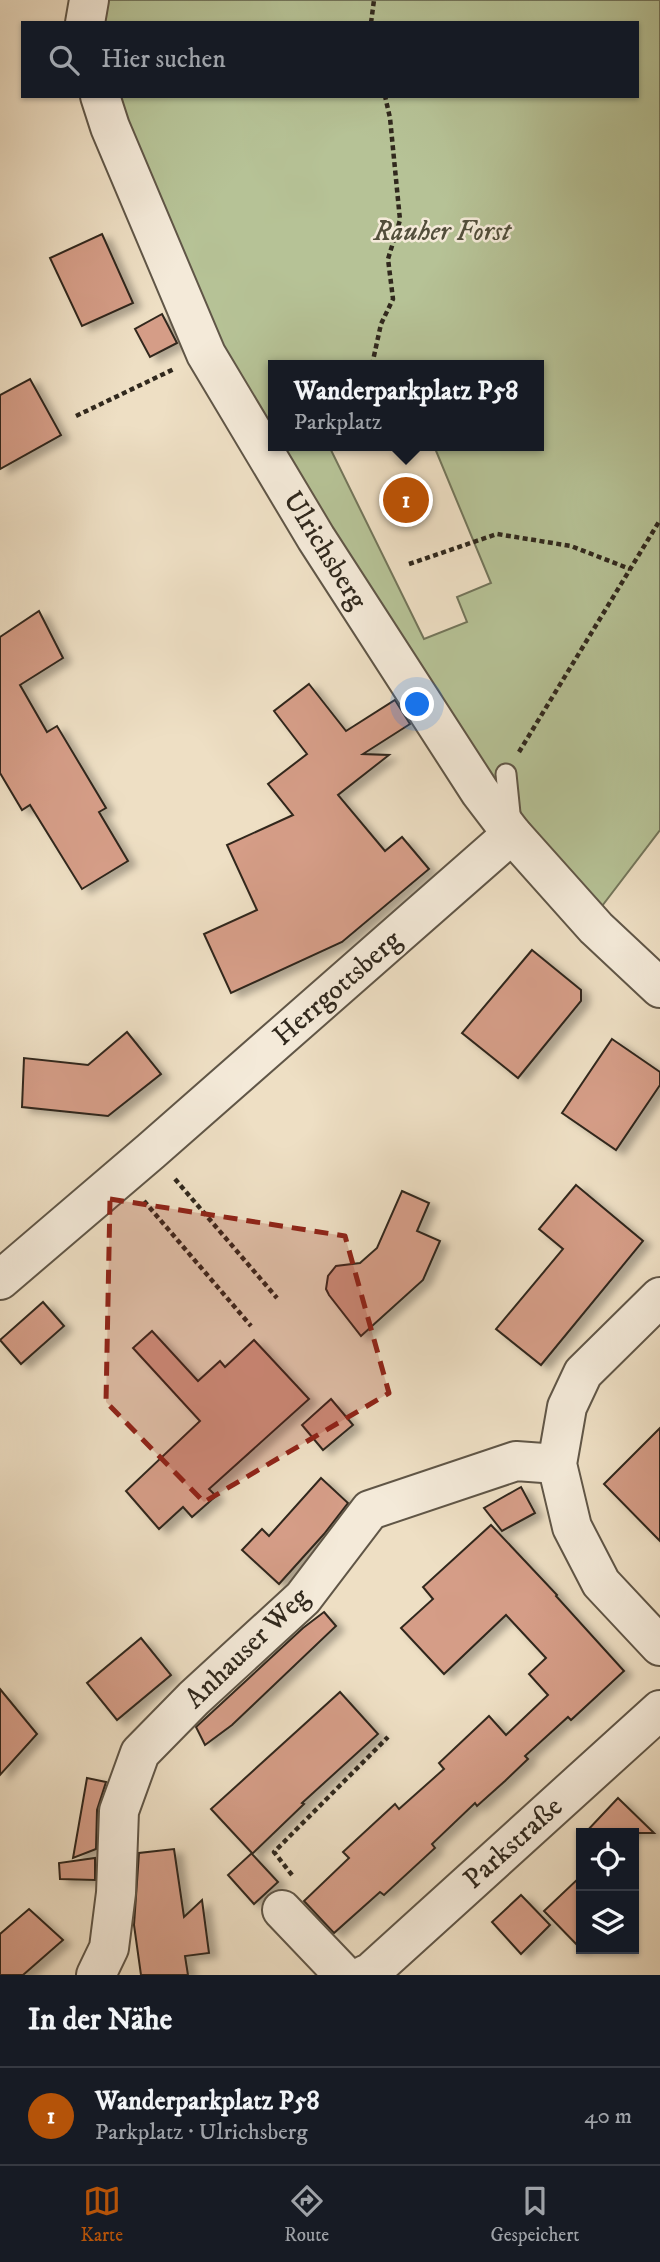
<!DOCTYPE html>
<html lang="de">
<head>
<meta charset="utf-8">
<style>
	body { margin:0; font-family:"IM FELL DW Pica",serif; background:#20242c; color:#f1f3f6 }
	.controls { position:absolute; right:21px; bottom:21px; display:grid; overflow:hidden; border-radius:0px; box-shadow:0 2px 5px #0004 }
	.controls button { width:63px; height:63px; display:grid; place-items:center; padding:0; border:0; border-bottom:2px solid #363941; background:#171b24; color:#f1f3f6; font:35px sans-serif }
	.you { position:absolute; left:418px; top:705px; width:24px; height:24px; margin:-18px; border:5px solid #fff; border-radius:50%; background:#1a73e8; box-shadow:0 0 0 10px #1a73e833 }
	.badge { display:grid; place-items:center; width:46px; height:46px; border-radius:50%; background:#b45309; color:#fff; font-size:23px; font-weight:700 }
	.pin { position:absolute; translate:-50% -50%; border:4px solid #fff; box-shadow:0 2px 7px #0006 }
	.popup { position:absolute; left:268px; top:360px; width:276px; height:91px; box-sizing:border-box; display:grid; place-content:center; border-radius:0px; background:#171b24; filter:drop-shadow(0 2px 5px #0005); font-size:23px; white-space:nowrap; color:#9ea1a6 }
	.popup b { font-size:26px; color:#f1f3f6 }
	.popup::after { content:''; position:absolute; left:50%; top:100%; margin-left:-14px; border:14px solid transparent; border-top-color:#171b24 }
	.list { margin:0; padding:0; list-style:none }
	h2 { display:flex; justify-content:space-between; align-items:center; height:91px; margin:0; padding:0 28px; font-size:30px }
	h2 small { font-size:23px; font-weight:400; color:#9ea1a6 }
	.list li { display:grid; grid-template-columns:46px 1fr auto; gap:21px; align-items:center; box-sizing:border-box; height:98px; padding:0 28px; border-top:2px solid #363941 }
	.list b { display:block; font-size:26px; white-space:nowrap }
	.list p { margin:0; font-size:23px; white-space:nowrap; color:#9ea1a6 }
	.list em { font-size:23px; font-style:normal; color:#9ea1a6 }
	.icon { flex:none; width:38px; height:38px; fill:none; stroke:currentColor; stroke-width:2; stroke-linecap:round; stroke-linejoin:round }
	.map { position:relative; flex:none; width:660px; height:1975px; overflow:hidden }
	.search { position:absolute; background:#171b24; box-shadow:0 2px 5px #0004; left:21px; right:21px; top:21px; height:77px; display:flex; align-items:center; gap:18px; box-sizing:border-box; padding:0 24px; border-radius:0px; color:#9ea1a6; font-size:26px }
	.sheet { height:189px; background:#171b24 }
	nav { display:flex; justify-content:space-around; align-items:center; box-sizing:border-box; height:98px; border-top:2px solid #363941; background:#171b24; font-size:19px; color:#9ea1a6 }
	nav a { display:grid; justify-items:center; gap:4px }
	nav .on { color:#b45309 }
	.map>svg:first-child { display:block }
	.green { fill:#b6c296; stroke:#73755a; stroke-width:2 }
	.building { fill:#d59d87; stroke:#30281d; stroke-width:2; filter:url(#shadow) }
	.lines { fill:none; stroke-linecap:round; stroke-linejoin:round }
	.lane-casing { stroke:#605647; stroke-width:23 }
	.street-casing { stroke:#605647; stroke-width:42 }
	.path { stroke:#30281d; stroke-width:4.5; stroke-dasharray:5 3.5; stroke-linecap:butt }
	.lane { stroke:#f4ead9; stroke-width:19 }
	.street { stroke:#f4ead9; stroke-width:38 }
	.marked { fill:#8f2418; fill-opacity:0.2; stroke:#8f2418; stroke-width:5; stroke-dasharray:14 9; stroke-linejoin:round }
	.labels { text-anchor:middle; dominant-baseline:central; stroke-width:5; stroke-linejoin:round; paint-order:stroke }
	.park-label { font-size:28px; font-style:italic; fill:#524e3b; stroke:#f4ead9 }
	.street-label { font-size:28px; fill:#30281d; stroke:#f4ead9 }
</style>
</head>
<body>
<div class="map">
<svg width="660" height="1975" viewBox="0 0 660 1975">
	<defs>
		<filter id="shadow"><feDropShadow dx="8" dy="4.5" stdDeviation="3.5" flood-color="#0004"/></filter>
	</defs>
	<rect width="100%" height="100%" fill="#eedfc4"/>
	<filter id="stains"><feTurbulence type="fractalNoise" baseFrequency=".00286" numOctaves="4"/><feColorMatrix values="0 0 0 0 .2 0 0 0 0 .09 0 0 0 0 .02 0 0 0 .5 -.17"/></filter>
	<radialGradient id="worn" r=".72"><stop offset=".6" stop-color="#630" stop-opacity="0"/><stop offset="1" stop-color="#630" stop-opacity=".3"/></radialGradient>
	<!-- green -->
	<path class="green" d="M106,0h554v830l-61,80 -73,-83 -199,-298 -49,-83h51l95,193 43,-17 -10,-25 34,-14 -57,-137h105v-81h-266v72l-52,-88 -36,-77 -67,-176h519v-73h-534z"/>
	<!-- building -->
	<g class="building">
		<path d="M102,234l31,69 -51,23 -32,-68z"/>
		<path d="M162,314l15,29 -27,14 -15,-28z"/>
		<path d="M30,379l31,56 -61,34v-74z"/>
		<path d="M39,611l24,47 -43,27 27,47 10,-6 49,82 -7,4 29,49 -46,28 -52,-84 -8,5 -22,-37v-136z"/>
		<path d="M309,684l37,47 49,-31 15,24 -47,30 26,1 -51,40 47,56 17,-14 27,32 -87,73 -111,51 -27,-59 53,-24 -30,-65 66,-30 -25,-31 39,-30 -33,-43z"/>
		<path d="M532,950l49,40v11l-63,77 -56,-45z"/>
		<path d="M127,1032l34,42 -53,42 -86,-9 2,-49 64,7z"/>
		<path d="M612,1039l48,33v13l-44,65 -54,-37z"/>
		<path d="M576,1185l67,56 -102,124 -45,-36 67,-80 -24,-20z"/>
		<path d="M402,1191l27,12 -12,28 23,10 -17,39 -62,56 -32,-41 -3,-6 2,-13 8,-10 24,-3 17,-15z"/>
		<path d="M43,1302l21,24 -43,38 -21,-24z"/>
		<path d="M152,1331l46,50 22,-20 5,6 29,-27 55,59 -100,90 7,7 -24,21 -9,-10 -24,22 -33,-38 74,-70 -67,-73z"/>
		<path d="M331,1399l22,26 -30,25 -21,-25z"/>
		<path d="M660,1428v113l-56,-57z"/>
		<path d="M321,1478l27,25 -24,31 -45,50 -37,-34 20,-21 7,7z"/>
		<path d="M521,1487l14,26 -33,18 -18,-23z"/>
		<path d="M491,1525l66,70 -1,1 68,75 -53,49 -3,-3 -21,19 -22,20 3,3 -23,22 -28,25 -2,-3 -43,41 3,4 -51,47 -4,-3 -46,41 -30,-32 45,-43 -6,-6 52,-48 4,5 45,-40 -5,-6 50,-47 17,19 42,-40 -19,-21 17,-16 -40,-43 -62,59 -43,-46 32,-29 -10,-12z"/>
		<path d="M324,1612l12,14 -104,99 -27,20 -9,-18 107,-99z"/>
		<path d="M141,1638l30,37 -54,45 -30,-37z"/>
		<path d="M0,1689l37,45 -37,41z"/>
		<path d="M340,1692l38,42 -76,69 2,1 -52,50 26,28 -24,22 -26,-29 24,-22 -41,-44z"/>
		<path d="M87,1778l19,4 -9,28 -1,39 -23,9z"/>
		<path d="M618,1798l36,35h-69z"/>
		<path d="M174,1849l10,68 18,-17 7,53 -24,3 3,19h-47l-7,-50 5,-72z"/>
		<path d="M95,1858v22l-35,-1 -1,-16z"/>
		<path d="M581,1876v73l-37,-38z"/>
		<path d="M521,1895l29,30 -29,29 -29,-32z"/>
		<path d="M29,1909l34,31 -40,35h-23v-41z"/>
	</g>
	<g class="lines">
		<!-- lane casing -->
		<g class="lane-casing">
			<path id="lane" d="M506,774l5,49"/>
		</g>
		<!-- street casing -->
		<g class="street-casing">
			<g id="street">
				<path d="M85,23l4,-23"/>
				<path d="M100,96l10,31 96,227 110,184 164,254 32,42 84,94 64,60"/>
				<path d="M0,1280l151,-129 361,-317"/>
				<path d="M660,1297l-77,76 -16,34 -10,57 15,63 29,56 59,63"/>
				<path d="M282,1910l62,65"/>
				<path d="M96,1975l13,-27 7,-55 3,-82 21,-58 54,-55 109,-100 67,-88 146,-49 41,3"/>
				<path d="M365,1975l5,-2 290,-263"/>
			</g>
		</g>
		<!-- path -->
		<g class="path">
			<path d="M371,23l3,-23"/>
			<path d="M372,365l9,-41 12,-25 -5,-40 12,-39 -10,-102 -5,-22"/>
			<path d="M76,416l98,-47"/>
			<path d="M409,564l88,-30 74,12 59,23"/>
			<path d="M519,752l141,-232"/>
			<path d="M175,1179l102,119"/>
			<path d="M144,1201l107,125"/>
			<path d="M292,1875l-18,-23 114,-115"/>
		</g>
		<!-- lane -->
		<use href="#lane" class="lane"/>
		<!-- street -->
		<use href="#street" class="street"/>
	</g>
	<!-- marked area -->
	<path class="marked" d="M110,1199l235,37 44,157 -185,109 -98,-100z"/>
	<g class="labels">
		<!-- park labels -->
		<g class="park-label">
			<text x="442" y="231">Rauher Forst</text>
		</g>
		<!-- street labels -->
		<g class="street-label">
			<text transform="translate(325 550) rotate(58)">Ulrichsberg</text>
			<text transform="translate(337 988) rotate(-41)">Herrgottsberg</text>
			<text transform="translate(247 1648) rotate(-44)">Anhauser Weg</text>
			<text transform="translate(513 1843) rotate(-42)">Parkstraße</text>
		</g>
	</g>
	<rect width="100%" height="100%" filter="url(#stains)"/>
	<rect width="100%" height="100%" fill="url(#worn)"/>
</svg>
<div class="controls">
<button><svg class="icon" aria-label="locate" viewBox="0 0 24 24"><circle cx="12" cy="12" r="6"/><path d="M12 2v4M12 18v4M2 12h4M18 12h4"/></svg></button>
<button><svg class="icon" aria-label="layers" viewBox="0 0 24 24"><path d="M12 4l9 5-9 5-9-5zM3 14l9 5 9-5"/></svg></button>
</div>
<div class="you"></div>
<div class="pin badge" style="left:406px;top:500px">1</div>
<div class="popup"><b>Wanderparkplatz P58</b>Parkplatz</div>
<div class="search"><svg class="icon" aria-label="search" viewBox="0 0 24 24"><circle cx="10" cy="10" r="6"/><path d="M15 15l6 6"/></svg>Hier suchen</div>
</div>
<section class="sheet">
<h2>In der Nähe<small></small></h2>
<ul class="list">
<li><span class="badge">1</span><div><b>Wanderparkplatz P58</b><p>Parkplatz · Ulrichsberg</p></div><em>40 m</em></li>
</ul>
</section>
<nav>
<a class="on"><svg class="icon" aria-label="map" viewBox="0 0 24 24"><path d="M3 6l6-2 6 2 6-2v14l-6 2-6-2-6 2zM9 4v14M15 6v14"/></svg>Karte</a>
<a><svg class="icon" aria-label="directions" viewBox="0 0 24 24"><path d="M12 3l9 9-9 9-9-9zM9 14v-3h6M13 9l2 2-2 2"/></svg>Route</a>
<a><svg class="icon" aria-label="saved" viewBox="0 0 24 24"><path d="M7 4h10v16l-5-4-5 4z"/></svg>Gespeichert</a>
</nav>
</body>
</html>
